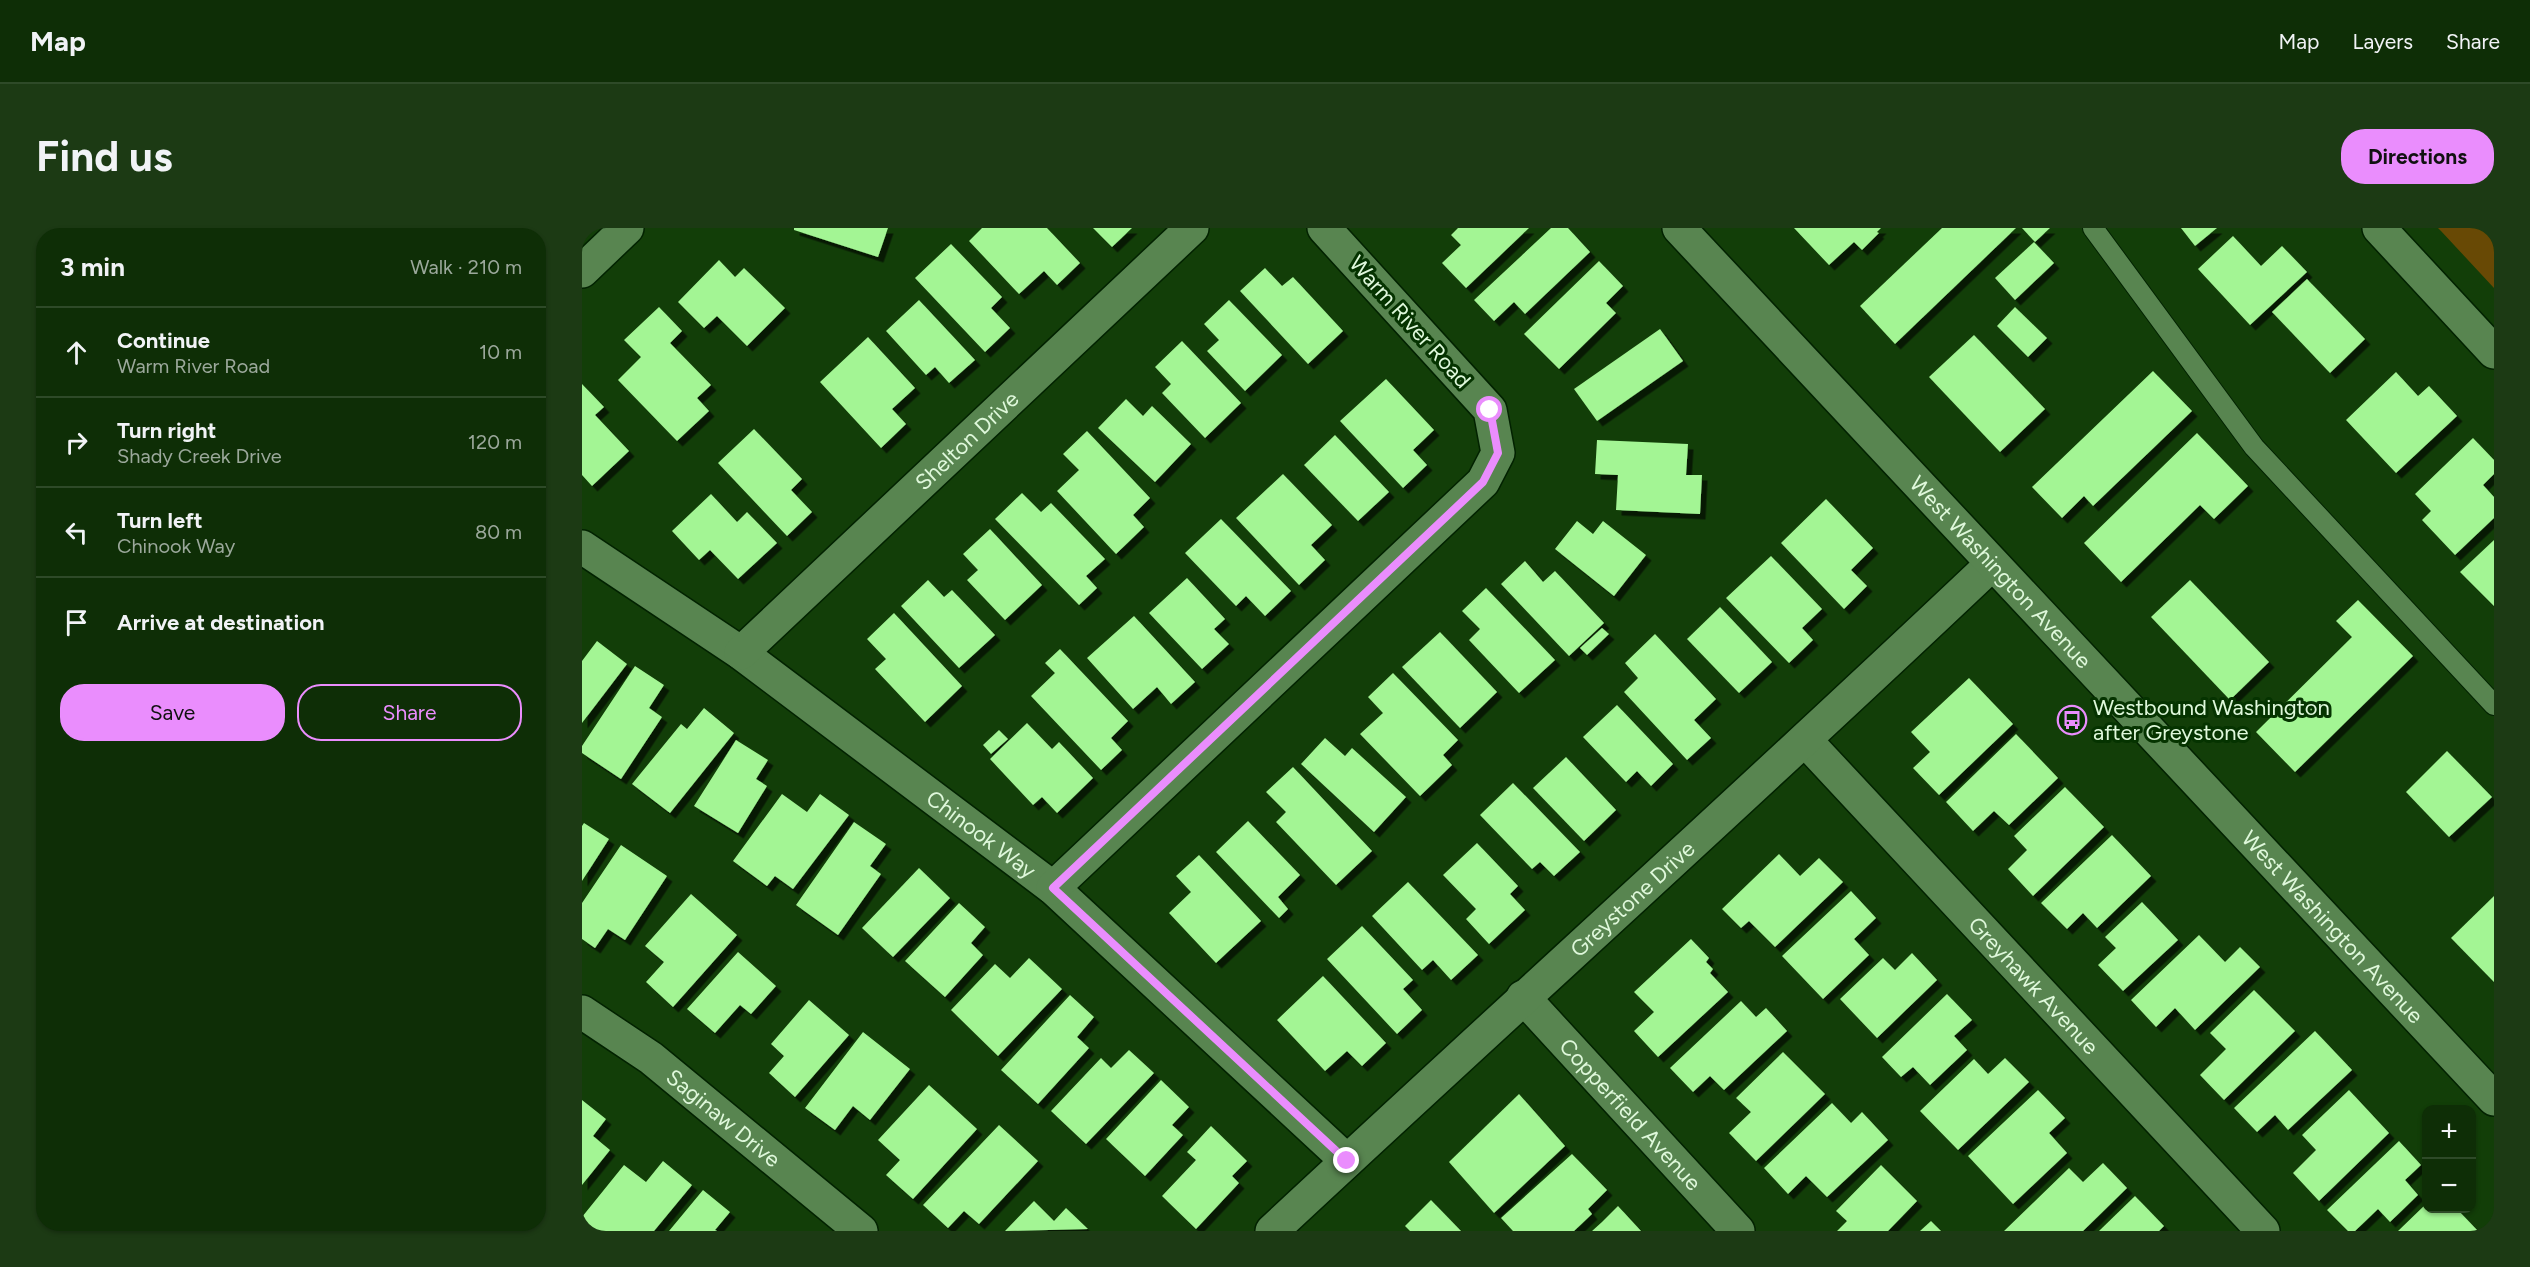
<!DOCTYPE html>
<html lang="en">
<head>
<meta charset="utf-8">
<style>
	body { margin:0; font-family:Figtree,sans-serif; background:#1c3a14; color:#f1f3f6 }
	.controls { position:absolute; right:18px; bottom:18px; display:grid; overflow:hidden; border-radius:12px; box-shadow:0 2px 4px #0004 }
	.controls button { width:54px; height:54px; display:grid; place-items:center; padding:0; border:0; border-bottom:2px solid #2e4a28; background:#0e2e06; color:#f1f3f6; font:30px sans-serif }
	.stop { position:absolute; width:18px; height:18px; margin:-14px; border:4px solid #ea8dfd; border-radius:50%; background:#fff }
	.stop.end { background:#ea8dfd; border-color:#fff; box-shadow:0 2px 6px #0008 }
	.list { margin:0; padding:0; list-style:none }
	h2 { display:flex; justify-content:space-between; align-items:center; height:78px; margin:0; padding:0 24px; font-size:26px }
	h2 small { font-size:20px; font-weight:400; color:#9ba89b }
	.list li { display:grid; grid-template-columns:39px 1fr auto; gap:18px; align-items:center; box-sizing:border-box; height:90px; padding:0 24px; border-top:2px solid #2e4a28 }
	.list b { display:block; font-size:22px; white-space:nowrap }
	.list p { margin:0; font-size:20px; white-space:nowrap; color:#9ba89b }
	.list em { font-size:20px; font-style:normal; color:#9ba89b }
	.actions { display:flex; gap:12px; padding:18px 24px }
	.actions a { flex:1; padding:14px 0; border:2px solid #ea8dfd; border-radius:24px; text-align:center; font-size:21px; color:#ea8dfd }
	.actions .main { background:#ea8dfd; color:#111 }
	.icon { flex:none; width:33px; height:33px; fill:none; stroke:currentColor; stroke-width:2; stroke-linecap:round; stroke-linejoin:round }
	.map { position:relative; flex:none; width:1912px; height:1003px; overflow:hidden; border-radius:24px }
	header { display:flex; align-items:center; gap:36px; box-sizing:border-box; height:84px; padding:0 30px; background:#0e2e06; border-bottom:2px solid #2e4a28 }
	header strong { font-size:28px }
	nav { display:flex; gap:33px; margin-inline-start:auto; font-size:21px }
	.intro { display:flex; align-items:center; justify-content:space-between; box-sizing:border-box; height:144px; padding:0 36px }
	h1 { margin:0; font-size:42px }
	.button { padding:15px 27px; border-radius:24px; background:#ea8dfd; color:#111; font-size:21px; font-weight:700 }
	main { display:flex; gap:36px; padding:0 36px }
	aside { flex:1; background:#0e2e06; border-radius:24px; box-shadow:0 2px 4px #0004 }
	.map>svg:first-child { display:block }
	.green { fill:#684905 }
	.building { fill:#a3f594; filter:url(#shadow) }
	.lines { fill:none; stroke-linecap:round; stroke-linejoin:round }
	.lane-casing { stroke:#022200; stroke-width:22 }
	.street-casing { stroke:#022200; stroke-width:36 }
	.secondary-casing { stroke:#022200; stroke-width:36 }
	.lane { stroke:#588550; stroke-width:20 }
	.street { stroke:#588550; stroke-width:33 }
	.secondary { stroke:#588550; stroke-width:33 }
	.route { stroke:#ea8dfd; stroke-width:8 }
	.labels { text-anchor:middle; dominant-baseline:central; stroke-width:6; stroke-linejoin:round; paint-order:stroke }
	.street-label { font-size:22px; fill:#dff8db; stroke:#053300 }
	.poi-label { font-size:22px; fill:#dff8db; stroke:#053300; text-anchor:start }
</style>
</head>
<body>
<header>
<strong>Map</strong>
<nav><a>Map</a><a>Layers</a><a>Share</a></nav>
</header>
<div class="intro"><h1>Find us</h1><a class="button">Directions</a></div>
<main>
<aside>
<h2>3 min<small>Walk · 210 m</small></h2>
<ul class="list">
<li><svg class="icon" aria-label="ahead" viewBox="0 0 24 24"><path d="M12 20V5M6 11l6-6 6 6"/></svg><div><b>Continue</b><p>Warm River Road</p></div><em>10 m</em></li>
<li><svg class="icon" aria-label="right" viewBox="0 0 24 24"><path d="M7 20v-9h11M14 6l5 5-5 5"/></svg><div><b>Turn right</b><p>Shady Creek Drive</p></div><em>120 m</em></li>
<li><svg class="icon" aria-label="left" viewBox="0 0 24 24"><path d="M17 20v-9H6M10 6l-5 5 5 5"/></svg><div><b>Turn left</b><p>Chinook Way</p></div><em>80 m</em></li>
<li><svg class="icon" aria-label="arrive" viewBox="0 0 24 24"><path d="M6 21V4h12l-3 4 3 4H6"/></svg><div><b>Arrive at destination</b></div></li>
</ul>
<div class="actions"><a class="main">Save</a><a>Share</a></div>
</aside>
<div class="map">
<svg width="1912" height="1003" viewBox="0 0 1912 1003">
	<defs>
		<filter id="shadow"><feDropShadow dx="5.5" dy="5.5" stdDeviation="0" flood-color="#0009"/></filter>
	</defs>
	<rect width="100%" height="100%" fill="#123e08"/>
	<!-- green -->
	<path class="green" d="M1856,0h56v60l-53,-57z"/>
	<!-- building -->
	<g class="building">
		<path d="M212,0h94l-10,29 -84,-27z"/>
		<path d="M400,0h65l33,35 -23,22 -13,-14 -25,23 -50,-53z"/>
		<path d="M511,0h39l-20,19z"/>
		<path d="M876,0h71l-63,60 -24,-25 19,-18 -10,-10z"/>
		<path d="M969,0h17l22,24 -65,62 -11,-12 -20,19 -20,-21z"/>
		<path d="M1212,0h87l-4,4 2,1 -17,17 -8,-8 -25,23z"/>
		<path d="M1360,0h74l-121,116 -35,-38z"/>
		<path d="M1440,0h28l-15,14z"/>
		<path d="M1599,0h36l-22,18z"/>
		<path d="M1651,8l28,30 21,-20 25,26 -57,53 -52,-56z"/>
		<path d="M1452,14l20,21 -39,37 -20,-22z"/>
		<path d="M369,16l51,53 -11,11 19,20 -25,24 -70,-74z"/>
		<path d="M137,32l16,17 9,-9 41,40 -38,38 -30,-30 -13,12 -26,-26z"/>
		<path d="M1017,33l24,25 -17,17 10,10 -57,56 -35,-35z"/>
		<path d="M683,40l17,18 11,-9 50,54 -35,33 -68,-73z"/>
		<path d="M1725,51l58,60 -35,34 -58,-61z"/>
		<path d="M337,72l56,60 -26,23 -14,-16 -9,8 -40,-44z"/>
		<path d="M647,72l53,55 -37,36 -38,-40 12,-11 -15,-16z"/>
		<path d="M77,79l23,24 -12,12 41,42 -14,13 12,13 -32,30 -59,-61 23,-23 -17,-17z"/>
		<path d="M1433,79l32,31 -19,19 -31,-31z"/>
		<path d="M1078,101l23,32 -86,60 -23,-32z"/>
		<path d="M1392,107l71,74 -45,43 -71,-75z"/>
		<path d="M286,109l47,51 -23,21 14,15 -25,24 -61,-66z"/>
		<path d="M600,113l59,62 -36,35 -43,-45 9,-9 -16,-17z"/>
		<path d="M1571,143l39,40 -99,95 -9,-10 -22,22 -30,-31z"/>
		<path d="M1814,144l22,24 11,-10 28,30 -61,57 -50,-53z"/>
		<path d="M804,151l48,51 -21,20 14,15 -24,23 -63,-67z"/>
		<path d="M0,156l22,23 -9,8 34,36 -37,35 -10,-11z"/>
		<path d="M544,171l17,17 9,-10 39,38 -36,38 -57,-54z"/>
		<path d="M172,201l48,50 -11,11 21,22 -25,24 -69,-73z"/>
		<path d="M505,203l63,67 -17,17 11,12 -28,27 -59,-63 22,-21 -16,-16z"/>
		<path d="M1615,205l51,53 -34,33 -14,-14 -79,77 -37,-39z"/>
		<path d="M753,207l54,57 -31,29 -54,-56z"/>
		<path d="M1891,210l21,22v14l-11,11 11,12v21l-39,37 -33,-35 9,-9 -16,-17z"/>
		<path d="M1015,212l91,4 -2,31h16l-2,39 -84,-4 2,-35 -23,-1z"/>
		<path d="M701,246l49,51 -21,20 14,15 -26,25 -63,-67z"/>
		<path d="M440,265l19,19 10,-9 54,56 -19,17 11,12 -18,17 -84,-86z"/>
		<path d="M129,266l26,28 10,-10 30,31 -39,36 -28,-29 -11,10 -27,-29z"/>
		<path d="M1244,271l47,49 -22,22 16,16 -23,23 -63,-66z"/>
		<path d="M639,291l70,72 -26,25 -19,-20 -10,10 -51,-53z"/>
		<path d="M995,293l16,13 10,-13 43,34 -32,41 -59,-47z"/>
		<path d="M408,301l52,56 -37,35 -38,-40 11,-10 -15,-16z"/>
		<path d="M1912,312v66l-34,-34z"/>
		<path d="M1189,328l51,53 -20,19 11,12 -24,23 -63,-65z"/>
		<path d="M943,333l18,21 12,-11 49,52 -35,33 -68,-72z"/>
		<path d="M605,350l38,41 -11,10 15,15 -27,25 -53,-56z"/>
		<path d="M346,352l16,17 8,-7 43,45 -36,33 -58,-62z"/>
		<path d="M1608,352l79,82 -39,38 -79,-83z"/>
		<path d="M904,360l69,72 -36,33 -50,-53 11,-11 -18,-18z"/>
		<path d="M1776,372l55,56 -118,116 -39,-40 96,-95 -16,-16z"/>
		<path d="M1138,379l52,55 -33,31 -52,-54z"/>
		<path d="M312,385l68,73 -37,36 -50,-53 11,-10 -19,-20z"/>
		<path d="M552,388l61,66 -24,22 -14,-17 -24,22 -46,-51z"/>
		<path d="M1020,400l7,6 -22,21 -7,-7z"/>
		<path d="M858,404l57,60 -37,36 -58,-61z"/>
		<path d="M1073,406l61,65 -22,21 17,18 -24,22 -63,-68 14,-14 -13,-15z"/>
		<path d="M15,413l30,23 -45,59v-62z"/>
		<path d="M478,421l68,72 -17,17 11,12 -21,20 -70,-74 24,-23 -10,-10z"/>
		<path d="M53,438l29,19 -15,23 13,9 -41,62 -39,-26v-7z"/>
		<path d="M811,445l65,67 -15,15 9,10 -32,31 -60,-62 23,-21 -15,-16z"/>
		<path d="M1387,450l44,46 -74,71 -26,-27 17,-16 -19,-20z"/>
		<path d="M1035,477l56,59 -22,22 -14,-15 -11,11 -43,-45z"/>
		<path d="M122,480l30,25 -64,80 -38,-29 49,-60 6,5z"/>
		<path d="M445,495l25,26 7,-7 34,36 -36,35 -15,-16 -9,8 -43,-46z"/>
		<path d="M417,502l9,9 -17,15 -8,-9z"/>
		<path d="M1434,506l42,44 -49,47 -15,-14 -21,20 -27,-29z"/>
		<path d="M743,510l20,18 7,-8 54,49 -32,35 -73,-68z"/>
		<path d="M154,512l32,20 -12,19 11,7 -29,47 -44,-27z"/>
		<path d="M1865,523l45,46 -43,40 -43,-45z"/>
		<path d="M984,529l50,53 -32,31 -51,-53z"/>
		<path d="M711,539l79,84 -36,34 -60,-63 10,-10 -20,-20z"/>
		<path d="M931,555l67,69 -26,24 -14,-14 -8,7 -52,-54z"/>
		<path d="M1483,559l39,40 -71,69 -25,-27 19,-19 -13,-14z"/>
		<path d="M200,566l25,18 13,-18 29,21 -56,74 -18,-13 -8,10 -34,-25z"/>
		<path d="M666,593l52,54 -22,22 10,12 -9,9 -63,-66z"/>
		<path d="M272,594l32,22 -16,22 11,8 -43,61 -42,-30z"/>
		<path d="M2,595l25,16 -27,42v-55z"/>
		<path d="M1530,607l39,41 -54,52 -14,-15 -16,16 -26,-26z"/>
		<path d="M895,615l41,43 -8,8 15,16 -36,34 -23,-25 10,-10 -33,-34z"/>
		<path d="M39,617l46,31 -42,64 -17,-11 -13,19 -13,-9v-36z"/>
		<path d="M1197,626l21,22 19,-18 24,24 -68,65 -26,-26 -8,7 -19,-19z"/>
		<path d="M617,627l62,66 -45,42 -47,-50 22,-21 -15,-16z"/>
		<path d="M337,640l31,30 -57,59 -31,-29z"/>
		<path d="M826,654l70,73 -27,25 -18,-20 -11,10 -50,-54z"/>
		<path d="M1269,663l25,27 -22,21 15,16 -46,44 -41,-43z"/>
		<path d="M109,666l46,41 -64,72 -27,-25 18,-20 -19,-16z"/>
		<path d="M1912,668v86l-43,-44z"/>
		<path d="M1560,674l36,38 -55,51 -25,-26 18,-17 -11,-11z"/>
		<path d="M377,675l26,24 -14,16 12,12 -38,42 -40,-36z"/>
		<path d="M780,698l51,54 -10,9 19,21 -25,24 -70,-75z"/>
		<path d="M1617,707l26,27 15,-15 20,20 -65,63 -20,-22 -19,19 -25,-27z"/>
		<path d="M1109,711l18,19 -3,4 7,7 -3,4 18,19 -70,65 -24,-26 20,-19 -20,-20z"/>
		<path d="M156,724l38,34 -25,28 -11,-9 -25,28 -28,-24z"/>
		<path d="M1330,725l25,27 -60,58 -37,-39 43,-41 12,12z"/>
		<path d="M447,730l33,31 -64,67 -47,-46 44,-46 15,14z"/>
		<path d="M741,748l63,67 -24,23 -15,-15 -22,20 -48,-51z"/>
		<path d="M1672,762l41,41 -71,69 -24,-25 26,-26 -16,-16z"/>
		<path d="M1365,766l25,26 -18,16 13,14 -37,35 -17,-18 -12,10 -19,-20z"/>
		<path d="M488,767l24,22 -17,20 12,11 -51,56 -37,-34z"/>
		<path d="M227,772l40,35 -54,62 -26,-24 15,-17 -13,-12z"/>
		<path d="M1159,773l15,16 10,-9 21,23 -63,59 -14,-14 -17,16 -23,-24z"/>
		<path d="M1733,803l37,39 -64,60 -13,-15 -18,17 -23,-24z"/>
		<path d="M281,804l47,37 -40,51 -17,-14 -18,24 -30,-22z"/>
		<path d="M547,822l25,23 -68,71 -35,-33 50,-53 10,10z"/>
		<path d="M1201,824l42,42 -69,67 -27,-28 22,-21 -15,-14z"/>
		<path d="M1423,830l24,24 -71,68 -38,-39 54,-52 14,15z"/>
		<path d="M579,852l28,27 -17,18 11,10 -38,41 -39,-37z"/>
		<path d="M347,857l48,44 -64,70 -27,-24 14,-15 -22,-20z"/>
		<path d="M1456,862l27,28 -16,15 18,20 -54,51 -45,-48z"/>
		<path d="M1767,862l40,43 -70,68 -26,-28 23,-23 -14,-15z"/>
		<path d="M937,866l46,52 -71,67 -45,-51z"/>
		<path d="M0,872l24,19 -13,17 17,14 -28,35z"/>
		<path d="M1250,875l19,20 11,-11 26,28 -61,57 -21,-21 -18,18 -24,-26z"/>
		<path d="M417,897l39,36 -59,63 -15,-13 -16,17 -25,-23z"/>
		<path d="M629,898l36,35 -15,15 7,7 -43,46 -34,-33 34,-36 -9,-8z"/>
		<path d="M1817,913l22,24 -16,15 13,15 -28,27 -12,-13 -23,22h-7l-21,-21z"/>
		<path d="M990,926l35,36 -19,19 4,5 -18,17h-61l-12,-13z"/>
		<path d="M81,933l29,24 -38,46h-72v-14l42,-52 22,17z"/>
		<path d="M1521,935l24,25 -44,43h-79l65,-63 14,14z"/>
		<path d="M1299,937l36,36 -29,30h-51l10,-10 -11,-10z"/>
		<path d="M121,962l27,22 -15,18 2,1h-48z"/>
		<path d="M1553,968l29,30 -5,5h-60z"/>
		<path d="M849,972l30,31h-51l-5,-5z"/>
		<path d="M452,973l20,20 12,-13 22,21 -83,2z"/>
		<path d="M1844,976v4h30l22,23h-80z"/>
		<path d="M1036,978l23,25h-49l10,-9z"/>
		<path d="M1349,993l10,10h-21z"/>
	</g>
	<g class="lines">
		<!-- lane casing -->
		<g class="lane-casing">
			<path id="lane" d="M1511,0l161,219 240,258"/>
		</g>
		<!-- street casing -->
		<g class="street-casing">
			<g id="street">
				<path d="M1797,0l115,124"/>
				<path d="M0,43l45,-43"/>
				<path id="s1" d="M0,319l159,106 312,235 294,273"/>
				<path id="s2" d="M159,425l451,-425"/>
				<path id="s3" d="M1224,513l457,490"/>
				<path d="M471,660l430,-406 15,-29 -8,-43 -166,-182"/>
				<path id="s4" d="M941,769l215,234"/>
				<path id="s5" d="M0,784l69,46 210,173"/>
				<path id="s6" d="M690,1003c239,-223 483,-442 720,-667"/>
			</g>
		</g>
		<!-- secondary casing -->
		<g class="secondary-casing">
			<g id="secondary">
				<path id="s7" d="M1097,0l815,871"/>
			</g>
		</g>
		<!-- lane -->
		<use href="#lane" class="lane"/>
		<!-- street -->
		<use href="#street" class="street"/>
		<!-- secondary -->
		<use href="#secondary" class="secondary"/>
	</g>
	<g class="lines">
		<!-- route -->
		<path class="route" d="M765,933l-294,-273 430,-406 15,-29 -8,-43"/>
	</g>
	<!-- icons -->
	<defs>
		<g id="bus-ring" transform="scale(1.5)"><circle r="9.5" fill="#053300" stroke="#ea8dfd" stroke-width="1.5"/><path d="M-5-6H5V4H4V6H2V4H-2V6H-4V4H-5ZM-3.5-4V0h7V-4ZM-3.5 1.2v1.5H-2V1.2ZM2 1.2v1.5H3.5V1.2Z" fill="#ea8dfd"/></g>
	</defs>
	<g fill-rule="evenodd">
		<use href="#bus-ring" x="1490" y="492"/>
	</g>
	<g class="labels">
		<!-- street labels -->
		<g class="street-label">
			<text transform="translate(828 94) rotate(48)">Warm River Road</text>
			<text stroke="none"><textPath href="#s2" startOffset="310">Shelton Drive</textPath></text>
			<text stroke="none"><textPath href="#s7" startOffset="471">West Washington Avenue</textPath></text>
			<text stroke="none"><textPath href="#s1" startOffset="492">Chinook Way</textPath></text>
			<text stroke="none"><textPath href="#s6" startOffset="490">Greystone Drive</textPath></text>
			<text stroke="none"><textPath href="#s7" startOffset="957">West Washington Avenue</textPath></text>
			<text stroke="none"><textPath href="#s3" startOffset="334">Greyhawk Avenue</textPath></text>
			<text stroke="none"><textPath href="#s4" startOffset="159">Copperfield Avenue</textPath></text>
			<text stroke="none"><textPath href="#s5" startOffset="177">Saginaw Drive</textPath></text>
		</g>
		<!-- poi labels -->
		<g class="poi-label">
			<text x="1511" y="479">Westbound Washington<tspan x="1511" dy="25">after Greystone</tspan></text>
		</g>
	</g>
</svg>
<div class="controls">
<button>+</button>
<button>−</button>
</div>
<div class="stop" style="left:908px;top:182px"></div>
<div class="stop end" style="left:765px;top:933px"></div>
</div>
</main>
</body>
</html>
